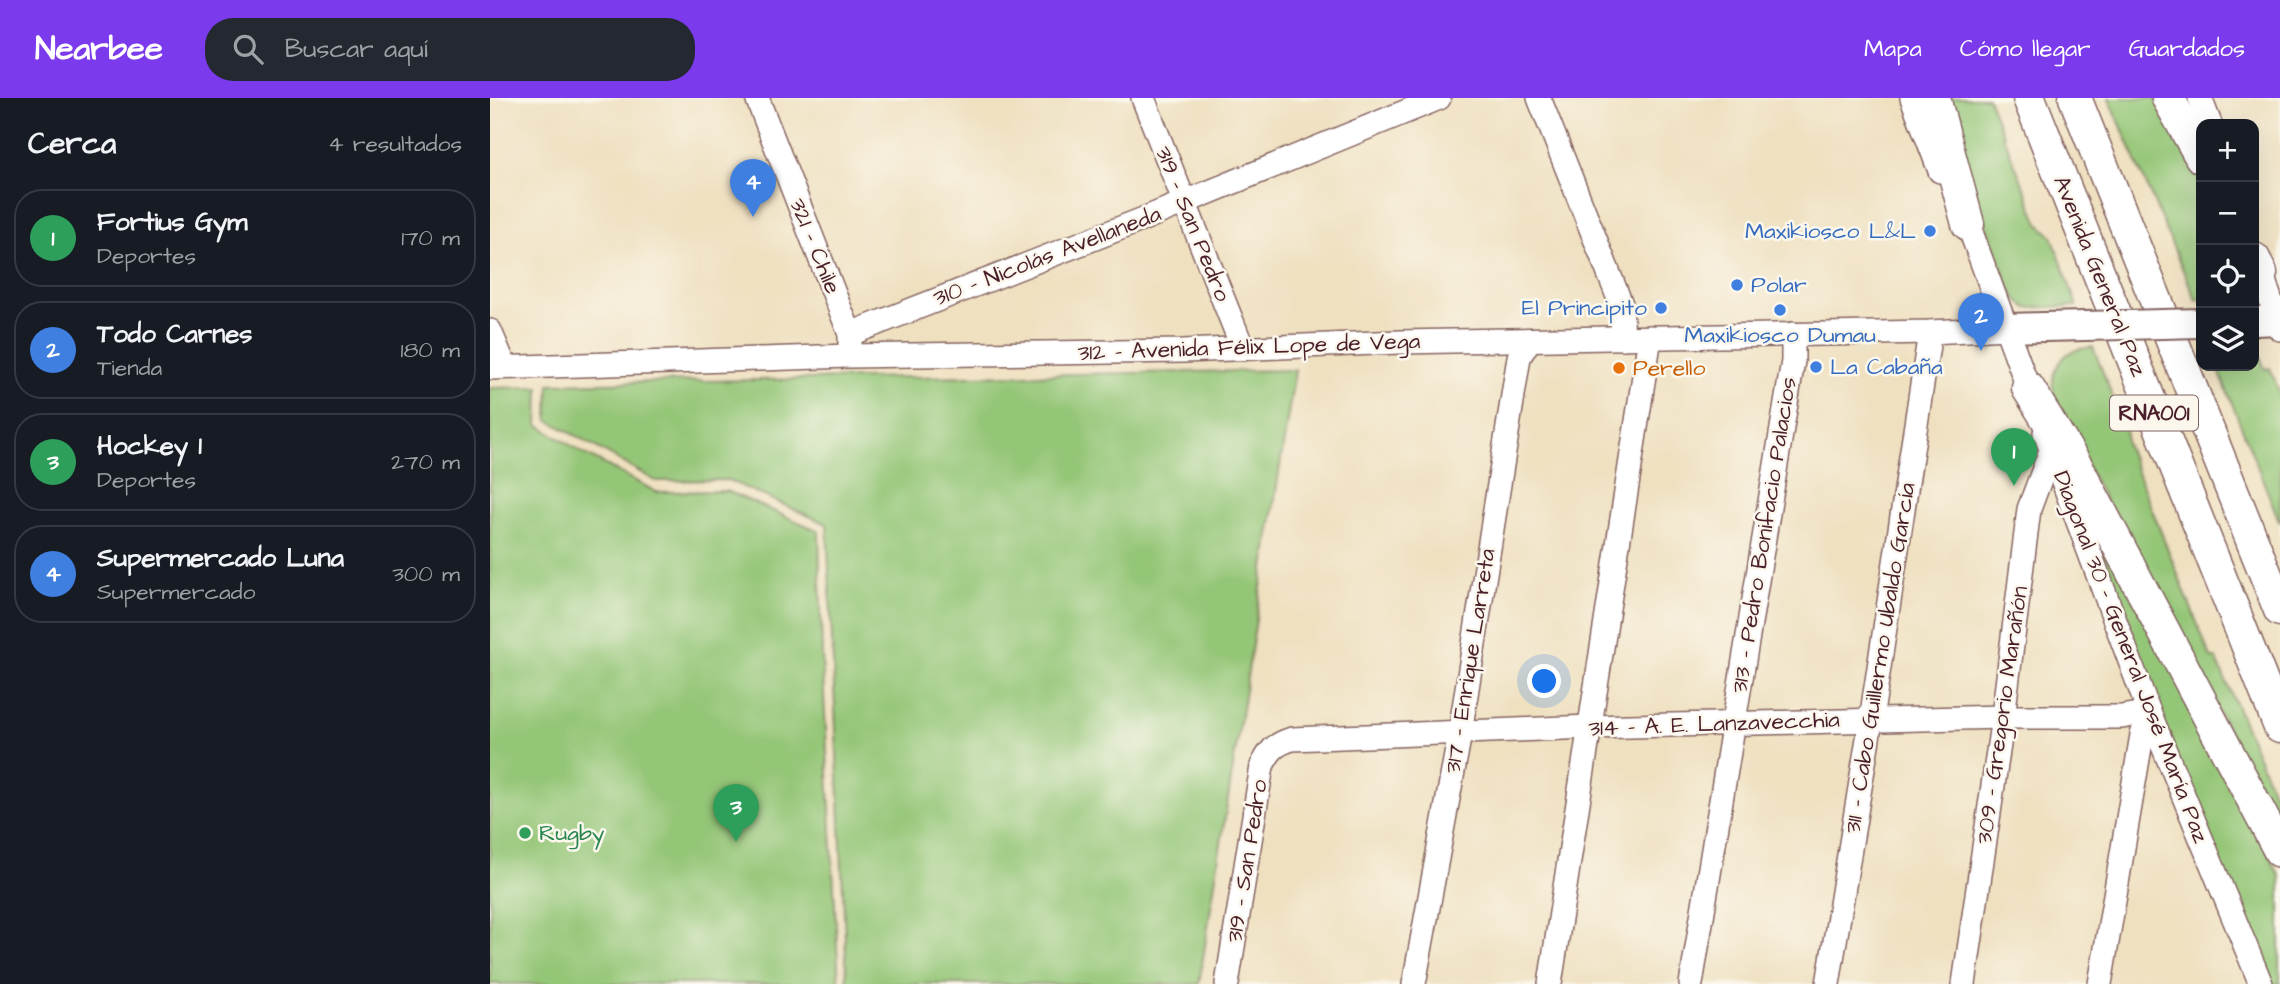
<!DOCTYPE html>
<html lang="es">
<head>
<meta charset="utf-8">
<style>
	body { margin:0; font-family:"Architects Daughter",sans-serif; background:#242831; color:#f1f3f6 }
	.controls { position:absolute; right:21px; top:21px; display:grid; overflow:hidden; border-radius:14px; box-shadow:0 7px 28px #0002 }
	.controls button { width:63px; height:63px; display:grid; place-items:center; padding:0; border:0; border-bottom:2px solid #363941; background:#171b24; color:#f1f3f6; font:35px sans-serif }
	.you { position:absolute; left:1055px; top:584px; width:24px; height:24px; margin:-18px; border:5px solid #fff; border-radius:50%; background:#1a73e8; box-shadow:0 0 0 10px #1a73e833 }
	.badge { display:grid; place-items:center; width:46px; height:46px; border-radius:50%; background:#7c3aed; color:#fff; font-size:23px; font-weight:700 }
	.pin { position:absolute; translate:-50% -58px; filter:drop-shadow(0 2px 4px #0008) }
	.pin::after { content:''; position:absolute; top:37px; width:24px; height:21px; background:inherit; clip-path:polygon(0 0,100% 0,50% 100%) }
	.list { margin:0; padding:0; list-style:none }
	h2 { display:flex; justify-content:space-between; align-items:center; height:91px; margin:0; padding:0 28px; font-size:30px }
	h2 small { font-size:23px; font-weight:400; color:#9ea1a6 }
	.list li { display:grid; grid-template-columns:46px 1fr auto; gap:21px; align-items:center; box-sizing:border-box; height:98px; margin:0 14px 14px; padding:0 14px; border:2px solid #363941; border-radius:28px }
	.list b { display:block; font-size:26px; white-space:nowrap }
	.list p { margin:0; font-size:23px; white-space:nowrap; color:#9ea1a6 }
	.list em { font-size:23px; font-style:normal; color:#9ea1a6 }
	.icon { flex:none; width:38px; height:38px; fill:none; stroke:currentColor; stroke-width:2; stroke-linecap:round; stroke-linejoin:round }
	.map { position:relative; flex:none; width:1790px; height:886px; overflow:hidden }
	header { display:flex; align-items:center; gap:42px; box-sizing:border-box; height:98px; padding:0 35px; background:#7c3aed; color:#fff }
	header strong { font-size:33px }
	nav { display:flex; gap:38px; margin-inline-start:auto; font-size:24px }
	.search { width:490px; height:63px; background:#242831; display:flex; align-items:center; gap:18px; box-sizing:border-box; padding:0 24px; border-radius:28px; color:#9ea1a6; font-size:26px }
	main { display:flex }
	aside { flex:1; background:#171b24 }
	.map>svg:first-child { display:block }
	.green { fill:#94c677; stroke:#6f7251; stroke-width:2 }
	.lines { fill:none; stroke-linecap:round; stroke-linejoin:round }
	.minor-casing { stroke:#84635f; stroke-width:26 }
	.major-casing { stroke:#84635f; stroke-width:32 }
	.highway-casing { stroke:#84635f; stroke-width:35 }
	.minor { stroke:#fff; stroke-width:23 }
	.major { stroke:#fff; stroke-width:28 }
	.highway { stroke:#fff; stroke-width:32 }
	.major-bridge-casing { stroke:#84635f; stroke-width:32; stroke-linecap:butt }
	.major-bridge { stroke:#fff; stroke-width:28 }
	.shop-dot { fill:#3f7fe0; stroke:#fbf7ec; stroke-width:2.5 }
	.food-dot { fill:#e8710a; stroke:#fbf7ec; stroke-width:2.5 }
	.leisure-dot { fill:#2e9e5b; stroke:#fbf7ec; stroke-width:2.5 }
	.labels { text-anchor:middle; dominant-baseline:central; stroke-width:5; stroke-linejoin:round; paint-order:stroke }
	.shield { fill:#fbf7ec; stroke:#7f6065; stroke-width:2 }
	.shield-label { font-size:21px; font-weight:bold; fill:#4a1f2b }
	.street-label { font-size:23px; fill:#4a1f2b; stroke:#fbf7ec }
	.shop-label { font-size:23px; fill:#366cbe; stroke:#fbf7ec; text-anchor:end }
	.food-label { font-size:23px; fill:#c56008; stroke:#fbf7ec; text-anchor:start }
	.leisure-label { font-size:23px; fill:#27864d; stroke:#fbf7ec; text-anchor:start }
</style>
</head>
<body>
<header>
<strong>Nearbee</strong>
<div class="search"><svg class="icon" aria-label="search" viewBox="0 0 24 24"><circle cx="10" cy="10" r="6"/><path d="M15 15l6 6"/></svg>Buscar aquí</div>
<nav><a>Mapa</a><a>Cómo llegar</a><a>Guardados</a></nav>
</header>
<main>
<aside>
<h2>Cerca<small>4 resultados</small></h2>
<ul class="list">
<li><span class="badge" style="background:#2e9e5b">1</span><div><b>Fortius Gym</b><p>Deportes</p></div><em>170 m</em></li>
<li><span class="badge" style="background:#3f7fe0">2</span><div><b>Todo Carnes</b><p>Tienda</p></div><em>180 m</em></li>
<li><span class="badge" style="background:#2e9e5b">3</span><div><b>Hockey 1</b><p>Deportes</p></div><em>270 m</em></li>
<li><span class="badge" style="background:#3f7fe0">4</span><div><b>Supermercado Luna</b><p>Supermercado</p></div><em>300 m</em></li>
</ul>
</aside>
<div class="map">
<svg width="1790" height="886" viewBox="0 0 1790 886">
	<rect width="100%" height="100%" fill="#fbf7ec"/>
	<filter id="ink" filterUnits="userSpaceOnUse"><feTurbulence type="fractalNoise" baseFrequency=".0143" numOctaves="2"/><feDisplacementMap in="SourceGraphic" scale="14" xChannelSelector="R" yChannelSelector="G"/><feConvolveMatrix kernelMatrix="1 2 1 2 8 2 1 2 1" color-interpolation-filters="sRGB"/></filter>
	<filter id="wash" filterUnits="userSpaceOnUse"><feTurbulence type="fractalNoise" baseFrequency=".00686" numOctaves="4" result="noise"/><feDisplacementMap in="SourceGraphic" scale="28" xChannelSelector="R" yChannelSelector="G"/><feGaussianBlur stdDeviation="1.57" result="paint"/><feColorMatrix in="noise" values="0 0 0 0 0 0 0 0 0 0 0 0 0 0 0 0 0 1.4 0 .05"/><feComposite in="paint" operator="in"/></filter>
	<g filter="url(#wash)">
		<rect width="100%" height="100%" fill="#efe0c0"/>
		<!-- green -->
		<g class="green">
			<path d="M1457,0h41l51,126 13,12 25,70 -50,2 -9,-7 -8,-12 -46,-122z"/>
			<path d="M1619,0h46l46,83v118l-5,1z"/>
			<path d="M1603,249l33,84v13l85,214h5l64,150v19l-206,-385c-10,-23 -30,-49 -17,-74 8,-17 18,-19 36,-21z"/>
			<path d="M1764,251l5,6 6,14 5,-1 10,26v129l-63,-157h37z"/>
			<path d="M805,272l-96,614h-352l-20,-460 -99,-44 -72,1 -108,-61 1,-36z"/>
			<path d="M49,289l-1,38 45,28 73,39 71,-1 92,40 3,125 17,328h-349v-596z"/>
			<path d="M1600,418l143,260 47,101v107h-15l-185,-457z"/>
		</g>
	</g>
	<g filter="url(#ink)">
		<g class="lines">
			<!-- minor casing -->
			<g class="minor-casing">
				<g id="minor">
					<path d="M267,0l93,236v15"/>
					<path d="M653,0l100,251"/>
					<path d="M1049,0l82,206 2,34"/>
					<path d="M1422,0l28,73"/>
					<path d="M1710,0l10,26"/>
					<path d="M1471,113l7,13 65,177"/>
					<path d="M1767,161l23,70"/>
					<path d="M0,233l15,36"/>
					<path d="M360,236l291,-114 298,-122"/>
					<path d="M0,270l359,-12 334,-5 217,-9 530,-10 77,-4"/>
					<path d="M1555,335l104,279 112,272"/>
					<path d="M737,886l35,-218c7,-15 13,-22 30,-27l297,-12 414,-10h119l27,-5"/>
					<path d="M924,886l46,-251 59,-376 10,-16"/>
					<path d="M1060,886l100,-647"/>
					<path d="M1201,886l102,-623v-27"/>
					<path d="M1338,886l43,-264 59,-388"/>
					<path d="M1474,886l39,-267 26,-208 22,-59"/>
					<path d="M1610,886l42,-249 7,-23"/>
				</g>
			</g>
			<!-- major casing -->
			<g class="major-casing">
				<g id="major">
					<path d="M1764,223l26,-1"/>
					<path d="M1517,230l78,-2"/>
				</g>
			</g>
			<!-- highway casing -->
			<g class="highway-casing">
				<g id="highway">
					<path d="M1444,0l34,126"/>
					<path d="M1539,0l251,629"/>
					<path d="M1585,0l205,512"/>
					<path d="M1678,0l33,59"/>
					<path d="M1764,161l7,14"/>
					<path d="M1538,290l50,81 202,382"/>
				</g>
			</g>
			<!-- minor -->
			<use href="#minor" class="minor"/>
			<!-- major -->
			<use href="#major" class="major"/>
			<!-- highway -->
			<use href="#highway" class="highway"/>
			<!-- major-bridge casing -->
			<g class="major-bridge-casing">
				<path id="major-bridge" d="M1595,228l116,-3"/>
			</g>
			<!-- major-bridge -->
			<use href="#major-bridge" class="major-bridge"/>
		</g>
	</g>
	<!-- markers -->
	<g class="shop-dot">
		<circle cx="1440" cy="133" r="7"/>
		<circle cx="1247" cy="187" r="7"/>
		<circle cx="1171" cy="210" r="7"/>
		<circle cx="1290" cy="212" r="7"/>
		<circle cx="1326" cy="269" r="7"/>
	</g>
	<circle class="food-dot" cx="1129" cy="270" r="7"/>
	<circle class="leisure-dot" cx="35" cy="735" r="7"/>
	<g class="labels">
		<!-- shield labels -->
		<rect class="shield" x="1620" y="297.5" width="88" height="35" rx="5"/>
		<g class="shield-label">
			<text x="1664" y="315">RNA001</text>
		</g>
		<!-- street labels -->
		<g class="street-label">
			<text transform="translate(703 126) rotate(68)">319 - San Pedro</text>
			<text transform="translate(325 148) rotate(68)">321 - Chile</text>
			<text transform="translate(557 158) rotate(-21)">310 - Nicolás Avellaneda</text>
			<text transform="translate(1610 178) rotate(68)">Avenida General Paz</text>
			<text transform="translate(759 249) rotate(-2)">312 - Avenida Félix Lope de Vega</text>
			<text transform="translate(1274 437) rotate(-81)">313 - Pedro Bonifacio Palacios</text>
			<text transform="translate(1641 559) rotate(69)">Diagonal 30 - General José María Paz</text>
			<text transform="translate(1390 560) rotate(-81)">311 - Cabo Guillermo Ubaldo García</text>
			<text transform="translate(980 563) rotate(-81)">317 - Enrique Larreta</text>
			<text transform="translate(1512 617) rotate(-82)">309 - Gregorio Marañón</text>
			<text transform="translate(1224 626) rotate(-2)">314 - A. E. Lanzavecchia</text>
			<text transform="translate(757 763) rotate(-81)">319 - San Pedro</text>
		</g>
		<!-- shop labels -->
		<g class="shop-label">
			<text x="1426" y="133">Maxikiosco L&amp;L</text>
			<text x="1261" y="187" text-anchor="start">Polar</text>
			<text x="1157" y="210">El Principito</text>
			<text x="1290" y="237" text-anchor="middle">Maxikiosco Dumau</text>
			<text x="1340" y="269" text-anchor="start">La Cabaña</text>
		</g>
		<!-- food labels -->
		<g class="food-label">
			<text x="1143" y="270">Perello</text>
		</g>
		<!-- leisure labels -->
		<g class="leisure-label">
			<text x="49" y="735">Rugby</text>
		</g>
	</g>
</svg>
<div class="controls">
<button>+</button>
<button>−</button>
<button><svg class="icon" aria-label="locate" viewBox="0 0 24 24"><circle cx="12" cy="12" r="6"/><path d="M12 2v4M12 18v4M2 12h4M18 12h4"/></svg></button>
<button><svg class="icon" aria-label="layers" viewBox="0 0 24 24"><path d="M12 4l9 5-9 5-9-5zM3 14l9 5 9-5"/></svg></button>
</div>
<div class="you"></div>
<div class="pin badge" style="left:1524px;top:388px;background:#2e9e5b">1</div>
<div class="pin badge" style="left:1491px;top:253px;background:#3f7fe0">2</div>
<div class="pin badge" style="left:246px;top:744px;background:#2e9e5b">3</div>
<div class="pin badge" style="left:263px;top:119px;background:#3f7fe0">4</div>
</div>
</main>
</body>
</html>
